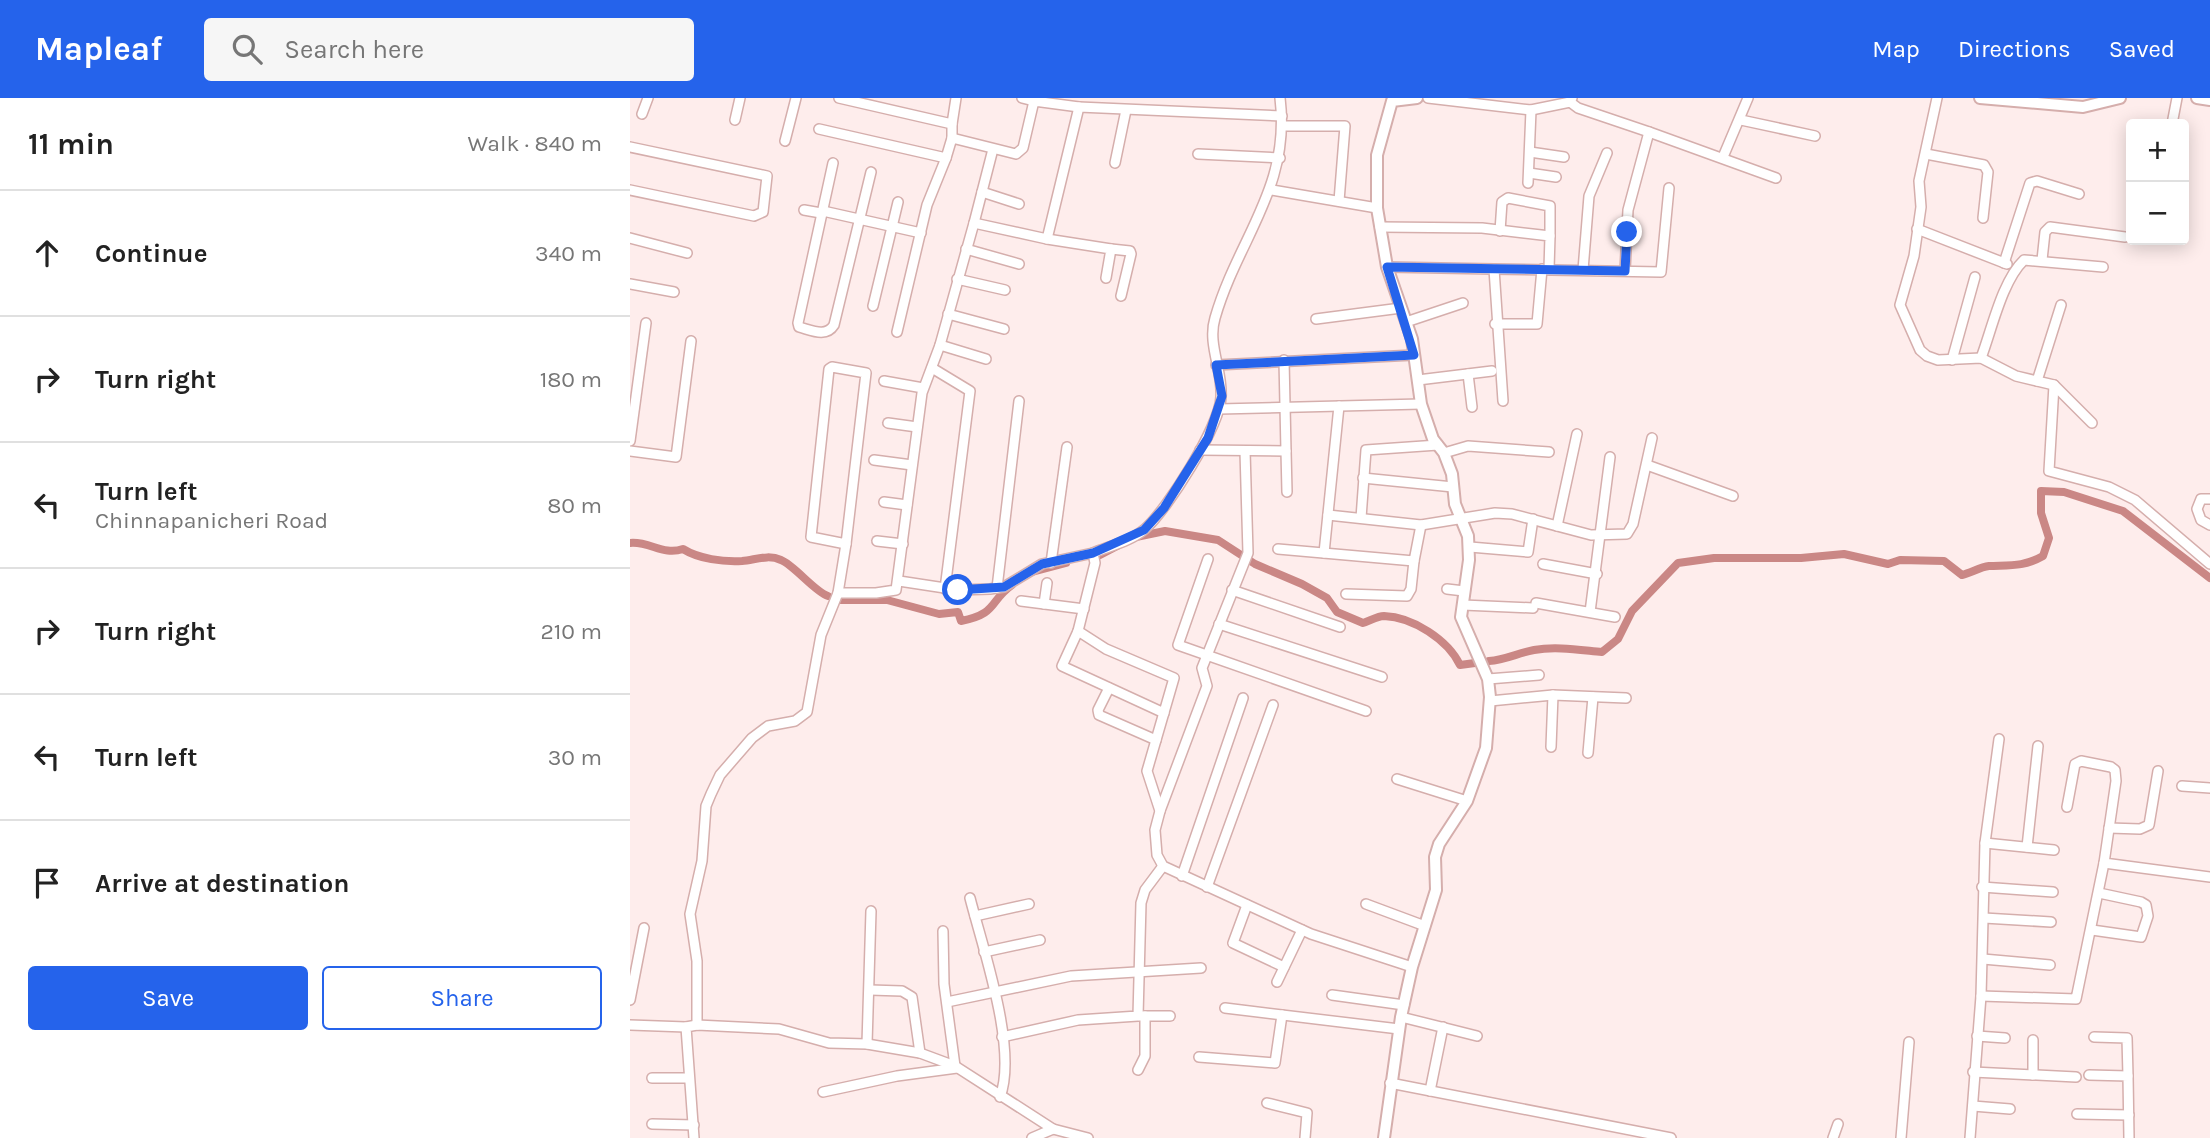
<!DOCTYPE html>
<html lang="en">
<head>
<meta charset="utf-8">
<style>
	body { margin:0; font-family:Karla,sans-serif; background:#f6f6f6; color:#222 }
	.controls { position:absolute; right:21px; top:21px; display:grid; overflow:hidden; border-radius:7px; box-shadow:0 4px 18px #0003 }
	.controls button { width:63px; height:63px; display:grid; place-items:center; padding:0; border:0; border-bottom:2px solid #e0e0e0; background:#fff; color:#222; font:35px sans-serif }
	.stop { position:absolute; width:21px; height:21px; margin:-16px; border:5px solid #2563eb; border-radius:50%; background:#fff }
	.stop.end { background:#2563eb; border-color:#fff; box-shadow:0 2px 7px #0008 }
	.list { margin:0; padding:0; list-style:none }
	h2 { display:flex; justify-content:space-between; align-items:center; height:91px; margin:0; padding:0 28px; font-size:30px }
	h2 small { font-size:23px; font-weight:400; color:#767676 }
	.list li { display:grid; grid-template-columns:46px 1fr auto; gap:21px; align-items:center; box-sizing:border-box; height:126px; padding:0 28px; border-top:2px solid #e0e0e0 }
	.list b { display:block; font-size:26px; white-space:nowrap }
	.list p { margin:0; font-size:23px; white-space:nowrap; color:#767676 }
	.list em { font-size:23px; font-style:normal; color:#767676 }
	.actions { display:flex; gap:14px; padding:21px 28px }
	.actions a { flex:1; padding:16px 0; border:2px solid #2563eb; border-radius:7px; text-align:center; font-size:24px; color:#2563eb }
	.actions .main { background:#2563eb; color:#fff }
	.icon { flex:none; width:38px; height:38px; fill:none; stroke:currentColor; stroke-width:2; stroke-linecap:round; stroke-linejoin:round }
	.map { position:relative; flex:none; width:1580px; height:1040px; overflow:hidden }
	header { display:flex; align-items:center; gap:42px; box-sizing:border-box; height:98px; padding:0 35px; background:#2563eb; color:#fff }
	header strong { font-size:33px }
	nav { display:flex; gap:38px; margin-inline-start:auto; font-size:24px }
	.search { width:490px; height:63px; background:#f6f6f6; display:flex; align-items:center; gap:18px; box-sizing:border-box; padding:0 24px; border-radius:7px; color:#767676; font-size:26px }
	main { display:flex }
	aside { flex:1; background:#fff }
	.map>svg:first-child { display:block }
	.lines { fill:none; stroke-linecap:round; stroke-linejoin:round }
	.canal { stroke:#ca8785; stroke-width:8 }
	.minor-casing { stroke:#d5aeac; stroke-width:12 }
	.tertiary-casing { stroke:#d5aeac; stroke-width:14 }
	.minor { stroke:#fff; stroke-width:9 }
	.tertiary { stroke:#fff; stroke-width:10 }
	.route { stroke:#2563eb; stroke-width:9 }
</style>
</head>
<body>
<header>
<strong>Mapleaf</strong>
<div class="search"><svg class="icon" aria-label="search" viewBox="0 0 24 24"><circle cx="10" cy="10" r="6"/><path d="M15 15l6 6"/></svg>Search here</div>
<nav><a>Map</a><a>Directions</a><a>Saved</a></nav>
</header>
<main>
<aside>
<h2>11 min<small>Walk · 840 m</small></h2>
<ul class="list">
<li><svg class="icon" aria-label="ahead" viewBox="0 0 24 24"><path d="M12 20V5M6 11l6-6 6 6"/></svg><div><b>Continue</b></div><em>340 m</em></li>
<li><svg class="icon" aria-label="right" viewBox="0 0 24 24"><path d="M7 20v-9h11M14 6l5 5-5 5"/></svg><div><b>Turn right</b></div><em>180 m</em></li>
<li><svg class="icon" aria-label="left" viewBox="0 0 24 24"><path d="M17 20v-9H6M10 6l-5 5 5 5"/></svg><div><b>Turn left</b><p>Chinnapanicheri Road</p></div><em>80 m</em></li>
<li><svg class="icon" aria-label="right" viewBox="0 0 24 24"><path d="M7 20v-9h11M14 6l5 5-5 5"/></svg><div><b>Turn right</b></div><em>210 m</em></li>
<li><svg class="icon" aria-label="left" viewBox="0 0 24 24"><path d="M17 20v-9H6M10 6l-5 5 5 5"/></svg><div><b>Turn left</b></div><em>30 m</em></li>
<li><svg class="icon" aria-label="arrive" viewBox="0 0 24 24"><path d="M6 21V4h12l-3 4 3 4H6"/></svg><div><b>Arrive at destination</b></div></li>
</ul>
<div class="actions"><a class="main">Save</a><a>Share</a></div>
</aside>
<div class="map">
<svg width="1580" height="1040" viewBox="0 0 1580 1040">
	<rect width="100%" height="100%" fill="#feedec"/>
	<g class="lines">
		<!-- canal -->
		<g class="canal">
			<path d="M506,439l29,-6 53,9 37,24 47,20 25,14 10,14 26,11c7,-2 14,-7 21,-7 29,1 64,24 76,49l15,-2"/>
			<path d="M0,445c20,-2 33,13 53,6 16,10 40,13 59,12 13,-1 26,-7 39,-1 13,5 34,32 47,36"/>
			<path d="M470,457l19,-10"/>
			<path d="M402,474l34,-9"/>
			<path d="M211,502h46l52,14 19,-2 3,9c37,-7 28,-20 51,-36"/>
			<path d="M859,563c16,-1 29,-8 45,-11 22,-4 46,0 68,2l16,-13 14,-28 46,-48 36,-5h87l43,-4 44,10 12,-4 44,1 18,14c9,-2 18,-8 27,-9 20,-1 35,1 54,-10l6,-18 -8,-25v-22l23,1 59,19 87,67"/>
		</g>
		<!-- minor casing -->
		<g class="minor-casing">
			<g id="minor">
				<path d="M209,0l113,26v14"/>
				<path d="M392,0l12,3"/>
				<path d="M650,0c11,90 -42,140 -65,220 -8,26 8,53 6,79 -1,29 -54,113 -76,132 -14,12 -35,17 -52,24l2,10 -17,68 28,18 68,29 -27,93 13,40 -5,19 2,25 6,11 148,68 101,33"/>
				<path d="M798,0l103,12 39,-8"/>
				<path d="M942,0l-2,4 8,6 71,24"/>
				<path d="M1307,0l-18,83 2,26 -7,49 -14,49 20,45 7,6 11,4 43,-2 35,18 38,9 38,38"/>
				<path d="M12,16l6,-16"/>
				<path d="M105,22l5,-22"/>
				<path d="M1111,22l74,16"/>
				<path d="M322,26l4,-26"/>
				<path d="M1542,26l5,-26"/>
				<path d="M652,28h63l-6,75"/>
				<path d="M189,31l127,29 6,-20 64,16 7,-6 11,-47 45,6"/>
				<path d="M155,43l11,-43"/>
				<path d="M0,49l137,29 -4,36 -9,4 -124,-26"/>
				<path d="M900,54l34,5"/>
				<path d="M568,56l82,4"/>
				<path d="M1296,56l58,11 4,7 -5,46"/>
				<path d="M1093,59l25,-59"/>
				<path d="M203,65l-35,160 1,4c12,3 27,11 35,-2l37,-153"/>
				<path d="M485,65l11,-53"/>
				<path d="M899,75l27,4"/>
				<path d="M898,85l3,-73"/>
				<path d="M642,92l105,18"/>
				<path d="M352,94l37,12"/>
				<path d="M174,112l17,3 2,-2 98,22"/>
				<path d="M344,125l19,-74"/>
				<path d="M750,129l102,1 68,8 -1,33"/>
				<path d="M1287,131l90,35"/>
				<path d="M870,133l2,-29 6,-4 42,8v30"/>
				<path d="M0,140l57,15"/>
				<path d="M417,141l64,10 -5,29"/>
				<path d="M336,151l53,15"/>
				<path d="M481,151l19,2 1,3 -10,42"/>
				<path d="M1412,162l3,-28 5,-5 75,10"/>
				<path d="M1374,165l26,-80 7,-2 42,13"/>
				<path d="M757,169l107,2 9,132"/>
				<path d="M864,171l167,3 8,-84"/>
				<path d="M953,172l6,-74 18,-43"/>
				<path d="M995,173l3,-61 21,-78 127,46"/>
				<path d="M327,181l48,11"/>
				<path d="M0,186l44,8"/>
				<path d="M243,208l25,-104"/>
				<path d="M318,216l56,15"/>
				<path d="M686,221l85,-11"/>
				<path d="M776,224l57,-19"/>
				<path d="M865,226h42l5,-55"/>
				<path d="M267,234l30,-127 19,-47"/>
				<path d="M310,247l46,14"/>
				<path d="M1351,260c11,-29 21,-77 43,-98l79,7"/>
				<path d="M1322,262l23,-83"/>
				<path d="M586,267l198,-10"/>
				<path d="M202,269l34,6 -20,171 -35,-7 18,-168z"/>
				<path d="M302,270l38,23 -25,198"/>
				<path d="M838,276l4,33"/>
				<path d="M788,282l74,-9"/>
				<path d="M254,283l39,7"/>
				<path d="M1407,283l24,-76"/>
				<path d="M1424,287l-5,86 60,16 26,13 75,64"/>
				<path d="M589,311l202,-5"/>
				<path d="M258,325l29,4"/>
				<path d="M0,343l16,-118"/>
				<path d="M570,352l86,1 -2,-91"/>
				<path d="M0,353l46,6 15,-116"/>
				<path d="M656,353l1,41"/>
				<path d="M814,355l24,-7 81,6"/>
				<path d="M244,362l38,5"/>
				<path d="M1017,367l86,31"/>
				<path d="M733,380l90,9"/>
				<path d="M1580,401h-9l-4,10 4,11 9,5"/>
				<path d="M254,404l23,3"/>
				<path d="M698,417l93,10 74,-12 17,1 79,21 36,-1 6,-10 19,-86"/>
				<path d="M731,420l5,-68 72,-5"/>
				<path d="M927,428l20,-92"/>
				<path d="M247,443l26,3"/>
				<path d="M840,449l58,5 5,-33"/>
				<path d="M648,451l136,12 7,-36"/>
				<path d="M694,455l15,-147"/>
				<path d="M578,461l-30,86 188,66"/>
				<path d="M421,465l16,-116"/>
				<path d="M913,466l54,10"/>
				<path d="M269,483l59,9 32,-1 14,-2 38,-23 51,-11"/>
				<path d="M367,490l22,-187"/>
				<path d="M817,491l17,2"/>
				<path d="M602,492l108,37"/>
				<path d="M208,495h38l20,-3 26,-197 18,-48 34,-122 73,16 32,-132 203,9"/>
				<path d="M716,496l61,2 4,-7 3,-28"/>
				<path d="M391,503l63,8"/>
				<path d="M906,505l79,14"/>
				<path d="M414,506l3,-21"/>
				<path d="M833,507l70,3"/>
				<path d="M960,514l20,-155"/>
				<path d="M589,526l163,53"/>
				<path d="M448,533l-16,35 102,47"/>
				<path d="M858,581l51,-4"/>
				<path d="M479,590l-11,22 1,5 57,25"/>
				<path d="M860,603l63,-6 73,3"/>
				<path d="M921,649l2,-52"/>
				<path d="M958,655l5,-56"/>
				<path d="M767,681l70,22"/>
				<path d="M1552,688l28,2"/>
				<path d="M1437,709l8,-43 6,-3 30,6 4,3 1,11 -12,82 106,14"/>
				<path d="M530,713l47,-125 -5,-18 46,-115 -3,-102"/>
				<path d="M1479,730l31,1 9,-4 9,-54"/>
				<path d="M1355,745l14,-104"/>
				<path d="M1397,749l11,-101"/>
				<path d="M552,778l61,-178"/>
				<path d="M577,789l66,-182"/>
				<path d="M1352,789l71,5"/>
				<path d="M340,800c13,51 48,151 30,199"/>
				<path d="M736,806l59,22"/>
				<path d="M617,807l-14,38 51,24"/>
				<path d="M345,818l54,-12"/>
				<path d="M1354,820l67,4"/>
				<path d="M1462,832l49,7 7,-21 -2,-11 -5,-3 -42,-9"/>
				<path d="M313,833l1,53 11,82"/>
				<path d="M354,854l56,-12"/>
				<path d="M1353,861l67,6"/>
				<path d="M647,884l25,-52"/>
				<path d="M240,892l32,1 10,6 8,56"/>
				<path d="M702,897l72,10"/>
				<path d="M1351,898l95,3 28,-136"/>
				<path d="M0,902l14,-72"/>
				<path d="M317,904l124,-26 130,-8"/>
				<path d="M595,910l174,21"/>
				<path d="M510,918h30"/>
				<path d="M771,919l76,19"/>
				<path d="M0,927l56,2"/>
				<path d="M67,927v-64l-7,-47 12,-53 4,-55 5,-12 9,-19 32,-37 16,-12 27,-5 12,-9 14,-77 17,-42 8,-49"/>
				<path d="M1347,938l28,2"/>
				<path d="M372,939l76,-17 60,-4 3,-113 4,-13 18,-24"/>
				<path d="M1464,939l33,1 1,38"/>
				<path d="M237,946l4,-133"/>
				<path d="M569,959l76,6 7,-48"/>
				<path d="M508,972l7,-14v-40"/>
				<path d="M1343,974l103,5"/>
				<path d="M1403,977v-35"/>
				<path d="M1459,977l39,1 1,62"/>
				<path d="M22,980h37"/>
				<path d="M760,985l281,55"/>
				<path d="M800,993l13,-64"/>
				<path d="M193,994l74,-16 60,-8"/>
				<path d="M637,1005l40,10 -2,25"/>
				<path d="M1343,1008l37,3"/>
				<path d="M1447,1016l52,1"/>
				<path d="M22,1026l42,1"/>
				<path d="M64,1040l-8,-111 11,-2 82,4 50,14 38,1 53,9 35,13 98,63 35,9"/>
				<path d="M402,1040l21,-9"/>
				<path d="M1203,1040l5,-14"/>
				<path d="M1271,1040l8,-96"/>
				<path d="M1340,1040l11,-142 4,-153 69,7"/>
			</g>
		</g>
		<!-- tertiary casing -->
		<g class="tertiary-casing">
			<g id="tertiary">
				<path d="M1350,0l103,9 37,-9"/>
				<path d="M1567,0l13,2"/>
				<path d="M754,1040l17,-121 11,-50 24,-77 -1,-33 4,-13 28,-43 19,-53 4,-51 -2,-18 -27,-62 8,-57 -1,-24 -13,-32 -3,-30 -8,-21 -11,-14 -12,-35 -9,-65 -25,-72 -10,-59v-53l15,-54 25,-3"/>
			</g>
		</g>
		<!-- minor -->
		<use href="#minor" class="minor"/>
		<!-- tertiary -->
		<use href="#tertiary" class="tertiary"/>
	</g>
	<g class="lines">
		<!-- route -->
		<path class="route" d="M328,492l46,-3 38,-23 51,-11 51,-23 20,-22 44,-70 14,-42 -6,-31 198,-10 -27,-88 238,4 2,-39"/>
	</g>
</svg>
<div class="controls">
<button>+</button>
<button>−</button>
</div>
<div class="stop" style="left:328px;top:492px"></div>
<div class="stop end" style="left:997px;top:134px"></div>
</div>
</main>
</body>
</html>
